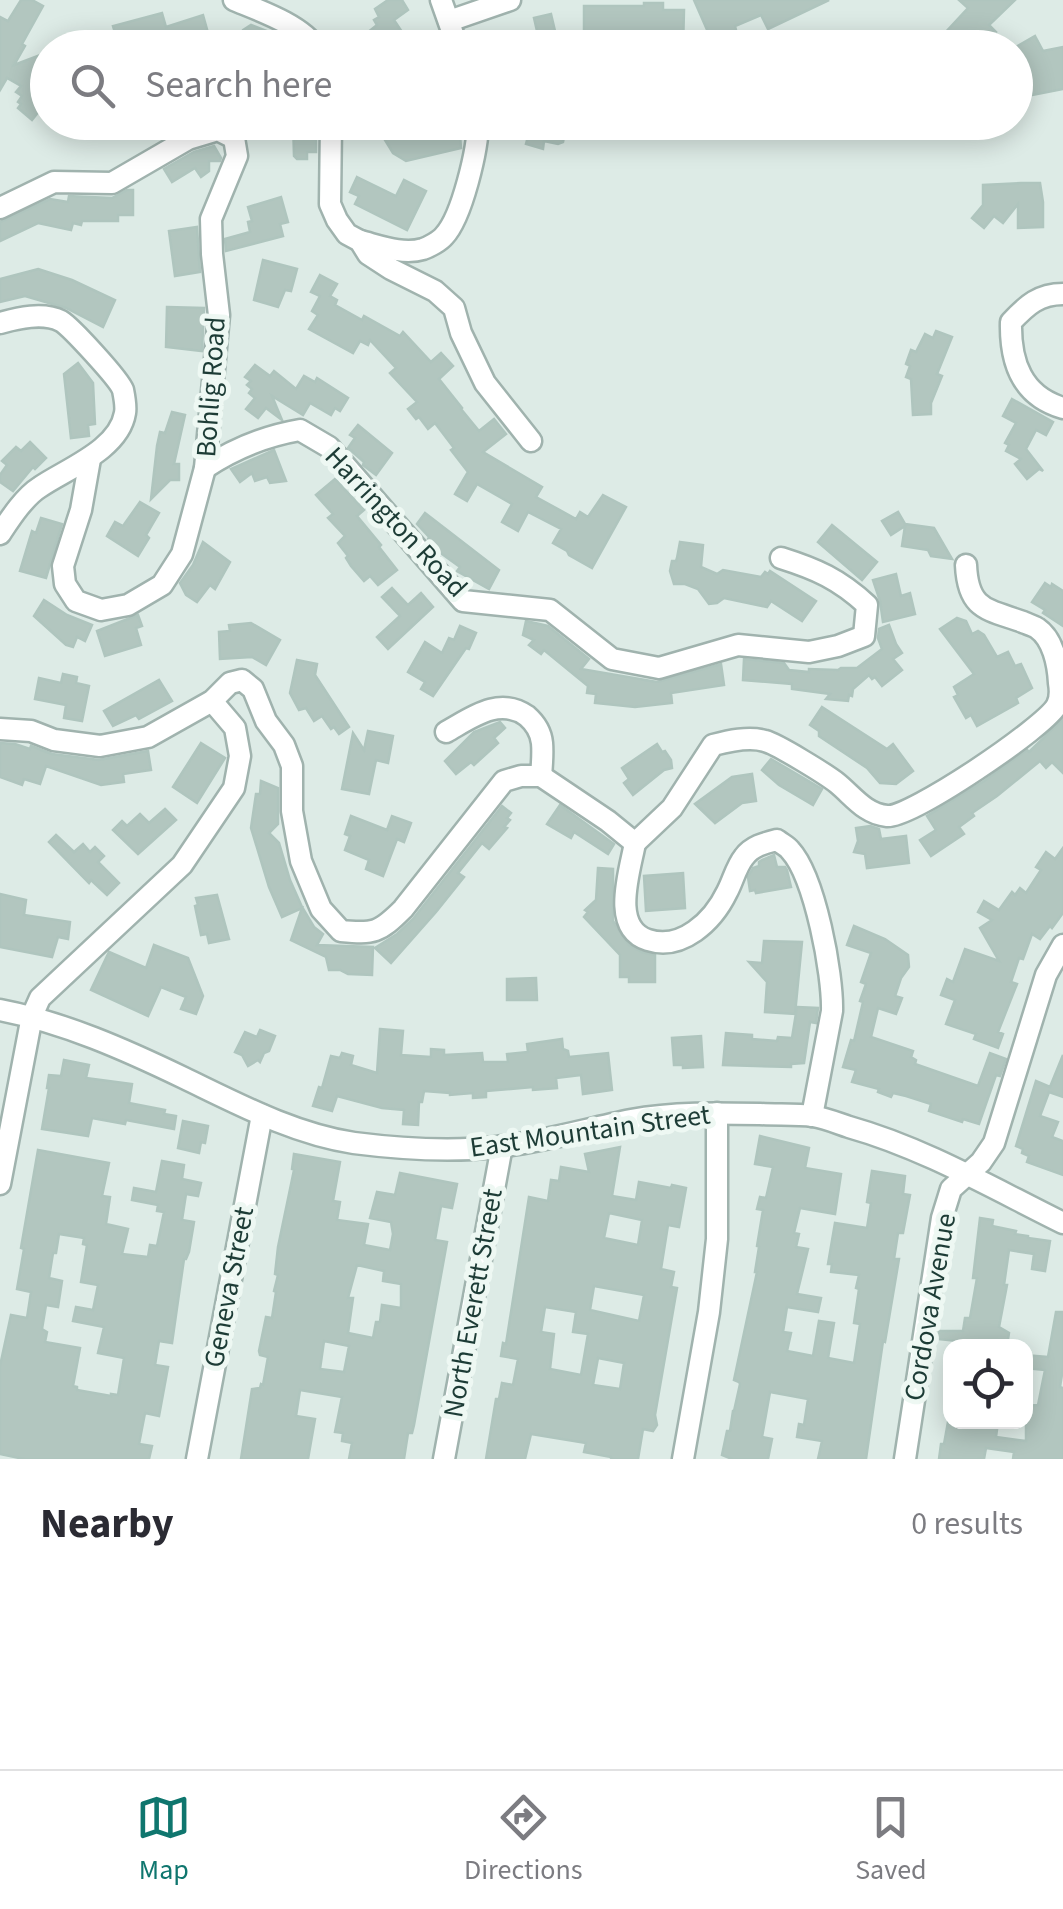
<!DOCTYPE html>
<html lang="en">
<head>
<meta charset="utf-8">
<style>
	body { margin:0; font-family:"Source Sans 3",sans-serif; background:#f2f2f3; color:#2b2b33 }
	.controls { position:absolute; right:30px; bottom:30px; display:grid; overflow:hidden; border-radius:20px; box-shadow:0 5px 25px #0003 }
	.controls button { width:90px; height:90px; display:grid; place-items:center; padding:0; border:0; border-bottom:2px solid #e1e1e2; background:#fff; color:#2b2b33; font:50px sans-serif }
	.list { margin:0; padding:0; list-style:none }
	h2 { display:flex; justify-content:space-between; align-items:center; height:130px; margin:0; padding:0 40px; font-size:42px }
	h2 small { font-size:32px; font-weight:400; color:#7c7c81 }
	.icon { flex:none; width:55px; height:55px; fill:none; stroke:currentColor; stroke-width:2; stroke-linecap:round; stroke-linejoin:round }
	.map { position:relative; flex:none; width:1063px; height:1459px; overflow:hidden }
	.search { position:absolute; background:#fff; box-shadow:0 5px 25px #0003; left:30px; right:30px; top:30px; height:110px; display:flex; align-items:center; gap:25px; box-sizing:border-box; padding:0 35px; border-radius:55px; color:#7c7c81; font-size:38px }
	.sheet { height:310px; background:#fff }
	nav { display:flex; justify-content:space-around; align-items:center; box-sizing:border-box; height:140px; border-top:2px solid #e1e1e2; background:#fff; font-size:28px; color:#7c7c81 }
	nav a { display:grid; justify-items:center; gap:5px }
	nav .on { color:#0f766e }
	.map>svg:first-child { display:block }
	.building { fill:#b2c6bf; stroke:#afc5be; stroke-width:2.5; fill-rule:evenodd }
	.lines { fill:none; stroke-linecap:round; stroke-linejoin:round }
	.minor-casing { stroke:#a0b3ae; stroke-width:25 }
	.minor { stroke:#fff; stroke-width:20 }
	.labels { text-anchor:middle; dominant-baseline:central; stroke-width:10; stroke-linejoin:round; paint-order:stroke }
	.street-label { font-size:28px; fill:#1d3c36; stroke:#eef8f3 }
</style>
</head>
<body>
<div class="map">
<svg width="1063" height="1459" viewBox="0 0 1063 1459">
	<rect width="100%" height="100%" fill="#ddebe6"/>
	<!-- building -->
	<g class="building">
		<path d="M21,0h11l11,6 -21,38 3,2 -11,19 34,-13v36l-10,12 6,5 -12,15 -14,-12 3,-4 -3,-2 4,-6 -6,-4 5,-6 -14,-8 -7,12v-73l8,4z"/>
		<path d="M388,0h14l6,10 -14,10 8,12 -4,3 8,13h-29l-10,-15 10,-8 -3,-5 5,-3 -4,-8z"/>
		<path d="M694,0h135l-61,29 -7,-14 -26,11 1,4 -24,11z"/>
		<path d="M959,0h56l-26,25 7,7 -9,10 -9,-9 -15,15h-32l37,-40z"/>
		<path d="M644,3h19v7h21l-1,38 -99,-2v-40h60z"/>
		<path d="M162,13l4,14 37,-12 5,18 -45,15h-39l-3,-10 -4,1 -4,-13z"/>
		<path d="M551,14l8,34h-70l-1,-5 49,-12 -3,-13z"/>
		<path d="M251,25l34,13 12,10h-61l7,-18z"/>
		<path d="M1035,36l8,15 20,-4v42l-31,6 -6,-29 -10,5v-24z"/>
		<path d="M293,122h23v30h-9v7h-10l-3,-3z"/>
		<path d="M382,122h31l7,12 7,-1v4l26,-6 3,5 4,-1 1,13 -55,13 -13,-8 -8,-13 5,-4z"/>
		<path d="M532,122h35l-4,20 -5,2 -14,-3 -1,8 -17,-5z"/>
		<path d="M214,146l7,12 -1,3h-11v10l-8,6 -6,-9 -23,14 -8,-13 30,-17z"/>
		<path d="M357,177l39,19 8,-16 22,11 -19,39 -52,-26 4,-8 -9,-4z"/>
		<path d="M1021,183h19l3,19v25l-25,1v-24l-15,19 -9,-7 -10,12 -12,-10 11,-13v-20z"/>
		<path d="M127,190h6v25h-15v6h-36l-1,4 -8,-2 -2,7 -33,-7 -38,18v-19l50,-23 18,3 1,-6 43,2z"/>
		<path d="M281,197l7,25 -8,2 3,12 -57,15 -1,-12 25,-7 -2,-10 4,-1 -4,-14z"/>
		<path d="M197,227l3,45 -25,4 -6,-45z"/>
		<path d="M263,260l34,9 -6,22 -6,-1 -7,17 -24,-7z"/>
		<path d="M38,269l34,11 43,20 -12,27 -37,-19 -41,-12 -25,6v-23z"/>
		<path d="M320,275l17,9 -7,12 7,4 -2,5 27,15 2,-4 36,20 3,-4 28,30 10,-9 12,13 -14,13 23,29 -1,1 18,22 15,-12 12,15 -23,18 59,35 -6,10 40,22 4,-7 8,5 15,-22 23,12 -34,61 -23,-13 -2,-4 -14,-8 8,-14 -33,-17 -10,19 -16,-9 10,-18 -35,-20 -10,17 -12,-7 13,-22 -17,-22 3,-2 -19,-25 -7,6 -9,-12 -3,2 -8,-10 9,-7 -27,-29 6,-5 -26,-28 -2,5 -8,-4 -7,12 -44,-24 9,-14 -6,-4 8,-15 -9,-4z"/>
		<path d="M167,307l37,1 -2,43 -36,-4z"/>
		<path d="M936,331l16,6 -15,37 5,2 -11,27v11l-18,1 -2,-36 -5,-2 4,-11 -4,-2 5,-14 5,2 9,-18 8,4z"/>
		<path d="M78,363l15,20 2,41 -7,1 1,11 -18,2 -7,-64z"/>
		<path d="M255,365l15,11 4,-5 22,18 8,-13 11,6 2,-4 31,20 -8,13 -5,-3 -4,7 -21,-12 -7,12 -31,-19 10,24 -16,-12 -8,10 -12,-9 9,-11 -6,-5 3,-4 -5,-4 4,-4 -6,-4z"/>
		<path d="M1012,399l41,23 -7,13 -10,-5 -10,19 17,22 -4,-2 -12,10 -12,-15 6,-5 -15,-8 3,-6 -4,-2 11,-20 -13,-7z"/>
		<path d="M172,412l13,3 -11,49h5v16h-9l-19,19 6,-53 3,-14 5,1z"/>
		<path d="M358,425l34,28 -16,22 -13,-10 1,-3 -16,-14 7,-10 -5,-3z"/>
		<path d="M30,442l16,16 -11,11 -2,-2 -20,24 -13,-9v-7l7,-10 -5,-4 14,-14 5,4z"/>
		<path d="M274,450l12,31 -16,2 -3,-6 -12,4 -3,-8 -12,9 -9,-13z"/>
		<path d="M335,479l29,31 -7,6 24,29 -2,2 18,23 -19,15 -8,-9 -6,5 -13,-15 -5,-8 2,-2 -10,-13 7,-7 -17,-18 5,-4 -17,-19z"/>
		<path d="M140,502l19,11 -13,22 3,3 -11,18 -31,-20 8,-14 8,4z"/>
		<path d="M898,512l7,12 29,4 18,31 -21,-3 -3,-6 -26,-4 3,-20 -14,9 -9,-14z"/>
		<path d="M425,513l74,57 -10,19 -32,-18 3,-4 -22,-16 -10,-12 1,-2 -12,-13z"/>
		<path d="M41,518l21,6 -16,54 -26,-7 12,-40 4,2z"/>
		<path d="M832,525l45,37 -15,18 -44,-38z"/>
		<path d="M203,542l27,20 -15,27 -5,-4 -13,17 -11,-7 -6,-12 13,-18z"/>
		<path d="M680,542l23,3 -2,22 16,7 6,-4 38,7 4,-5 3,2 2,-3 46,30 -14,20 -31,-20 -4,6 -43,-9 -7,5 -8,1 -11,-15 -13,-5h-11l-4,-13 2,-10h4l1,-3z"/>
		<path d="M896,574l5,22 9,-3 5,21 -32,8 -3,-21 -7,-21z"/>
		<path d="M1045,583l6,4 1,-3 11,7v35l-20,-13 2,-3 -13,-8z"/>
		<path d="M392,588l16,17 13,-12 12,14 -45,42 -11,-12 23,-21 -18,-19z"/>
		<path d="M44,600l23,15 25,10 -7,16 -8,-4 -4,10 -7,-2 -32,-29z"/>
		<path d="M138,615l4,11 -6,2 5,17 -36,11 -8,-25z"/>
		<path d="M957,618l9,3 6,13 6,-3 6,4 13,22 11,-5 7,14 6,-2 11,24 -16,10 2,5 -41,23 -6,-11 -5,3 -12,-21 4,-2 -4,-8 20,-13 -34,-45z"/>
		<path d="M526,621l22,5 41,33 -8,10 76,13 64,-18 3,21 -53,8 1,10 -37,4 -40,-4 1,-9 -9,-1 1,-7 -44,-36 -3,4 -12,-9 5,-5 -11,-5z"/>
		<path d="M251,623l29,17 -14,25 -14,-8 -32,2 -1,-27 11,-1 -1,-6z"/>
		<path d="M889,625l7,19 6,9 -9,6 9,11 -20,16 -7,-9 -3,2 -3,-4 -16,14 -1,7 -3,-1 -1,6 -22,-2 4,-5 -38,-5v-5l-49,-4 1,-21 40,4 5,7 20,2v-3l29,1 3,-2h16l25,-19 -4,-11 1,-9z"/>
		<path d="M460,626l16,7 -7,16 -3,-1 -33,48 -12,-7 4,-7 -17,-10 17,-30 17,11 7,-15 5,2z"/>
		<path d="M297,660l20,4 -2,11 34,52 -10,7 -5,-7 -3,2 -9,-13 -8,5 -8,-13 -7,2 -9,-17z"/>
		<path d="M63,674l14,3 -1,6 13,3 -7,35 -18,-3 2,-13 -31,-6 4,-21 22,5z"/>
		<path d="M159,680l13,21 -33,18 -3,-4 -23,11 -9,-15z"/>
		<path d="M822,707l65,42 6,-5 20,27 -17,13 -16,-1 -13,-15 -48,-32v-5l-9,-6z"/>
		<path d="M1063,719v54l-11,-11 -6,6 -6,-7 -43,35 -25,17 2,3 -15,11 5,7 -33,22 -11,-16 16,-10 -9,-14 57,-35 43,-31 2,2z"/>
		<path d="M500,722l5,6 -11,10 4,5 -24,22 -3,-3 -15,12 -11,-13 29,-29z"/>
		<path d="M368,731l25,5 -5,27 -12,-3 -7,34 -27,-5 11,-56 11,17z"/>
		<path d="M0,743l15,1 15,5 1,-3 21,8 47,6 49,-9 3,19 -28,4 1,8 -23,3 -55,-19 -6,18 -16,-5 -2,6 -22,-8z"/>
		<path d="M201,743l24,15 -28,45 -24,-16z"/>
		<path d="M657,744l5,8 3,-1 6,9 1,8 -8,2 -31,25 -9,-12 5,-4 -7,-11z"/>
		<path d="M771,759l51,30 -9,16 -34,-20 -17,-15z"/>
		<path d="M752,774l4,27 -14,2 -27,20 -20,-19 37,-27z"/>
		<path d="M261,781l17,7v36l-9,9 10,10 11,37 12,27 12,20 9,7 -6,11 56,2 -1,28 -24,-1 -8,-4h-11l-3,-13 -35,-17 11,-32 -20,9 -13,-30 -18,-59 5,-34h4z"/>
		<path d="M560,805l54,39 -6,10 -34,-22 -3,6 -24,-14z"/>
		<path d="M502,806l9,7 -4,5 3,2 -6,7 3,1 -18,21 -7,-6 -24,30 6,4 -28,35 -45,51 -16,-15 22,-14 16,-15z"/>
		<path d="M165,809l11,11 -38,34 -25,-24 9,-9 5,5 13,-12 9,9z"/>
		<path d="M351,816l36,14 5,-14 19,7 -7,19 -7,-3 -14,37 -17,-7 3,-9 -24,-10 5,-14 -5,-2z"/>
		<path d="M870,826l9,3 2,10 25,-3 3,27 -42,5 -2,-14 -11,-2 4,-11 -2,-13z"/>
		<path d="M56,835l18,17 9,-8 7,8 5,-5 9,9 -6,6 21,21 -12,12 -16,-15 -2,3 -40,-41z"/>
		<path d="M1063,848v65l-11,15 -2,-2 -10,13 -8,-5 -9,25 -4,-1 -8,24 6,2 -19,48 5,2 -5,14 -24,-9 2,-5 -30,-10 9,-24 -14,-5 6,-16 6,3 12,-33 34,12 -19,-33 12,-8 -14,-8 6,-11 15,9 13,-18 3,3 5,-7 6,5 15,-23 -5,-3 10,-15 9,7z"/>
		<path d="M774,855l3,12h8l2,3 4,17 -35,6 -1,-3 -5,1 -2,-14 5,-9 6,-2v-4l3,-2z"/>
		<path d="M598,868l15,1v52l16,24 13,7 13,3v27h-26v-5h-9v-22l-36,-38 4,-5 -3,-2 11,-10z"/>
		<path d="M683,873l2,35 -39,3 -2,-35z"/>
		<path d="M0,894l26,6 -2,15 46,7 -2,17 -10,-2 -6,20 -52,-10z"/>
		<path d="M217,895l12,44 -20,4 -2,-9 -6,1 -6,-29 3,-1 -2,-7z"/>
		<path d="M854,926l31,13 23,16 1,12 -8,11 -6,18 7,2 -6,16 -18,-6 -7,29 42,14 -2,6 5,3 -1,4 63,22 12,-33 16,6 -6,17 -4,-1 -17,49 -16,-5 -1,3 -33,-11 2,-7 -25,-8 -13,-3 -2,4 -13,-5 1,-3 -27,-7 4,-12 -13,-3 8,-27 3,1 9,-39 -3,-1 6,-17 -5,-2 10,-29 -24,-8z"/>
		<path d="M764,941l38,1 -7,72 -30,-2 2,-30 -18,-20 13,1z"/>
		<path d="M154,945l34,13 15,38 -7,18 -15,-5 5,-12 -25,-10 -13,29 -57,-26 18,-38 37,16z"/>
		<path d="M536,978l1,22h-30v-21z"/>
		<path d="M797,1007l21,1 -2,15 -6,-1 -6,41 -13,1v3l-68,-2 3,-32 26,2v4l25,2 1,-4 14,1z"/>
		<path d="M380,1029l23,2 -2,24 30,2v-8l13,1v5l38,-2 1,9h25l-1,-8 21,-2 -1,-8 35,-5 1,10 5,2 1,6 39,-4 4,37 -29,4 -2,-19 -25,3 1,10 -24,2v-3l-47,4v6l-13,1v-5l-23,2v-2l-26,-2 -2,11h-3l-1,23 -15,-1 1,-14 -22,-2 -45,-12 -5,15 -19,-5 6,-19 3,1 9,-32 9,2 2,-5 11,3 -2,9 26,8z"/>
		<path d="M260,1030l15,6 -6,15 -5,2 -4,9 -2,-2 -10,6 -6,-11 -7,-3 10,-20 12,5z"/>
		<path d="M701,1036l2,31 -20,1v-3h-9l-2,-27z"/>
		<path d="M1063,1055v42l-14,-5 -9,24 18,6 -6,15 11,4v34l-36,-13 2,-6 -7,-3 1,-4 -7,-3 20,-65 14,6z"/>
		<path d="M64,1060l25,5 -3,13 46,6 -3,19 36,7 -1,4 12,2 -2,13 -48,-9 -1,4 -33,-6 -4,18 -46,-7 7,-41h-2l2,-13 12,1z"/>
		<path d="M183,1121l25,5 -3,17 -4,-1 -2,11 -21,-5z"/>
		<path d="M760,1136l49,12 -4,20 36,6 -6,40 -35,-6 -6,25 5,1 -3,13 12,2 -11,45 24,4 -3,14 -31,-5 -4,25 8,1 -4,18 26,5 6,-35 15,2 -6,35 26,5 6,-39 -6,-1 5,-34 -3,-1 3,-13 -28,-3 1,-8h-4l7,-41 32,5 4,-25 -4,-1 5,-31 33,5 -2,18 7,1 -7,38h-5l-4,26h5l-14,83 -2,-1 -17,118h-48l4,-18 -25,-4 2,-13 5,1 4,-26 -38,-7 -8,45 10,2 -4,20h-36l-10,-4 5,-24h3l3,-20h1l6,-27 -1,-2 -5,-2 23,-108h-2l4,-25 -2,-1 6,-36 -6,-1 3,-12 6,1 7,-31 -18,-3z"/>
		<path d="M620,1147l-8,49 24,4 3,-18 32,6 1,-3 14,3 -7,39 -11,-2 -7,44 13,3 -3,15 6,1 -22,127 2,10 -4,6 -10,-2 -5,30h-27v-2l-27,-5 2,-9 -55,-9 -6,25h-39l10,-60h3l3,-16 11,2 5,-26 -17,-3 2,-13 3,1 23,-147 19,4 3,-21 8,1 2,-14 28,5 -4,-18zM609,1213l33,7 -4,25 -34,-7zM594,1286l50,9 -5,26 -49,-11zM545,1307l31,5 -3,20 15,2 -7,41 -31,-6 4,-35 -13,-2zM598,1358l26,5 -4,26 -27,-4z"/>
		<path d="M38,1150l71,13 -7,33 8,1 -4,27 22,5 -6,25 26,3 2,-12 7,1 7,-34 -7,-1 1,-6 -26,-5 2,-12 22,4 6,-31 22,4 -2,14 19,4 -3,13 -12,-2 -4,26 12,2 -5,30 -3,7h-2l-12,84 -13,-2 -4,24 13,2 -9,49 -14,-3 -6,31 13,2 -3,13h-125l-24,-5v-88l11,-51 16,3 4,-26 -14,-3 7,-40 -3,-1zM59,1234l25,4 -1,6 4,1 -6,37 17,3 -5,25 -17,-3 -3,14 31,6 -6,26 26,5 -6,37 -7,-1v2l-34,-6v-3l-4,-1 7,-38 -35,-6 2,-10 -5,-3 4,-24 12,2 4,-26 -13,-3 4,-25h3z"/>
		<path d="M294,1154l46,8 -7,39 7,1 -3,18 31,4 -4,21 26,5 3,-16 -2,-12 -21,-4 7,-26 18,3 5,-22 57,11 -5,24 -11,-2 -6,34 12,2 -33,183 -2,8h-4l-4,26h-55l3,-16 -10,-2 1,-8 -8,-1 7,-35 -42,-7 -4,26 19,3 -7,40h-67l11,-70 8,-1 1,-4 2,1 5,-28 -8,-2 -1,-4 7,-34 6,1 4,-26 -2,-1 4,-16 -3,-1 3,-27 16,-77 -2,-1zM357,1265l27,6 -1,10 18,3v24l-19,-3 -2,17h-4l-3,16 -25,-5 5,-35h-5zM324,1341l25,5 -5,26 -24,-3z"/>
		<path d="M980,1218l13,2 -1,6 24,5 -1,3 13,2v2l22,3 -5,30 -13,-2 2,-15 -25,-4 -5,35h3l-8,42 10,6 -2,13 -70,-7 2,-8h24l2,-13h5l7,-40h-4z"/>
		<path d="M1056,1312h7v56l-3,19 3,1v71h-50l1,-7 -28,-4 -2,11h-45l2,-15h3l4,-22h50l-2,15 30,4v-35l12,-1 7,-35 -19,-2v-13l22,2z"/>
	</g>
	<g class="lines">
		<!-- minor casing -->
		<g class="minor-casing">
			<g id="minor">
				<path d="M234,0c24,10 68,25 82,48"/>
				<path d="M441,0l17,48"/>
				<path d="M449,21l61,-21"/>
				<path d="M331,122l-1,82 7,16 10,14 13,7 8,13 23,15 44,22 19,17 7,25 24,50 46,58"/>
				<path d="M0,208l54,-26 58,1 76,-44 30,-9 16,8 3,18 -26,63 1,35 7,61 -14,153 -23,86 -20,31 -34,20 -27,5 -25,-9 -11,-17 -2,-18 18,-56 9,-51"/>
				<path d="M360,241c20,5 43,14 63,8 6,-2 17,-8 21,-13 18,-19 34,-87 34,-114"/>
				<path d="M1063,294c-24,0 -36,11 -52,28 -1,40 11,74 52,86"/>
				<path d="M0,323c18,-5 43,-11 61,-2 10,6 58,58 62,69 1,5 3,18 2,23 -6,37 -59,56 -85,74 -16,10 -30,32 -40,47"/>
				<path d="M205,468c30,-20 60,-32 95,-38l29,17 134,154 87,9 62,49 47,9 79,-23 71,7 29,-6 26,-10 3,-31c-28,-26 -51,-36 -86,-47"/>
				<path d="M0,729l31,2 23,9 46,6 48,-9 64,-36 18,-18 12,-3 11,9 13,32 18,24 8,21v45l9,50 20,48 20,22c33,3 38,2 62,-22l101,-128 17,-5h20l67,45 27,22 37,-35 41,-63c15,-4 36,-9 52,-4 12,3 62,34 72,42 16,13 28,31 50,33 22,3 159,-89 170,-111 3,-6 3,-16 2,-22 -1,-19 -6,-44 -22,-55 -1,-1 -12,-5 -14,-6 -36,-13 -55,-12 -57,-57"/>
				<path d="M446,732c25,-14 53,-36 81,-16 8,7 14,17 15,27 1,11 0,22 -1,33"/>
				<path d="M635,843c-5,28 -25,85 13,97 34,11 65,-19 79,-48 6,-11 9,-25 17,-35 8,-11 21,-14 33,-17 5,4 10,6 13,10 25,27 43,124 42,161l-20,105"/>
				<path d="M0,1010c63,12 126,40 184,68 54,26 110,56 170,65 47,6 96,9 143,4 46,-5 89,-18 134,-27 42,-8 86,-7 129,-6 17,1 36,0 53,2 12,2 24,7 36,11 75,21 145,62 214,96"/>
				<path d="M0,1184l32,-168 8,-18 142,-133 52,-77 6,-32 -5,-28 -23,-27"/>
				<path d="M197,1459l65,-344"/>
				<path d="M444,1459l58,-313"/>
				<path d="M683,1459l26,-147 8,-73v-126"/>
				<path d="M905,1459l37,-241 9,-29 30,-27 13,-19 52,-168 17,-30"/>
			</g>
		</g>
		<!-- minor -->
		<use href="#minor" class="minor"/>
	</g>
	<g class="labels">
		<!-- street labels -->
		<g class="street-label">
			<text transform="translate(211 387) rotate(-86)">Bohlig Road</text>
			<text transform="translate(396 522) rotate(47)">Harrington Road</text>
			<text transform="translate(590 1131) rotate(-8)">East Mountain Street</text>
			<text transform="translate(229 1287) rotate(-79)">Geneva Street</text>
			<text transform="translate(473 1303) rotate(-80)">North Everett Street</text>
			<text transform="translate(930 1307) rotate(-80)">Cordova Avenue</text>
		</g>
	</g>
</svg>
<div class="controls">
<button><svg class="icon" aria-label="locate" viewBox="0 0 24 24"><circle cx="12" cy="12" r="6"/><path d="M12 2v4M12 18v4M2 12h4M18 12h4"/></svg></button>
</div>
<div class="search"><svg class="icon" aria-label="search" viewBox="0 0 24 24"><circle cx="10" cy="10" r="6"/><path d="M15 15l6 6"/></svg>Search here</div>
</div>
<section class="sheet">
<h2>Nearby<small>0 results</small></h2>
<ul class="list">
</ul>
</section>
<nav>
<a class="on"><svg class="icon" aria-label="map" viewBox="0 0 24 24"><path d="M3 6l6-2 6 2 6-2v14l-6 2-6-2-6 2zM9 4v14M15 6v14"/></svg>Map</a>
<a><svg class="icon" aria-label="directions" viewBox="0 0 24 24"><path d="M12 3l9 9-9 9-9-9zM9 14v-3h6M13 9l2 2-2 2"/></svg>Directions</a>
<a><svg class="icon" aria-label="saved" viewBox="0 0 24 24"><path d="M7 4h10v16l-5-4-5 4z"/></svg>Saved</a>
</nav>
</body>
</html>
